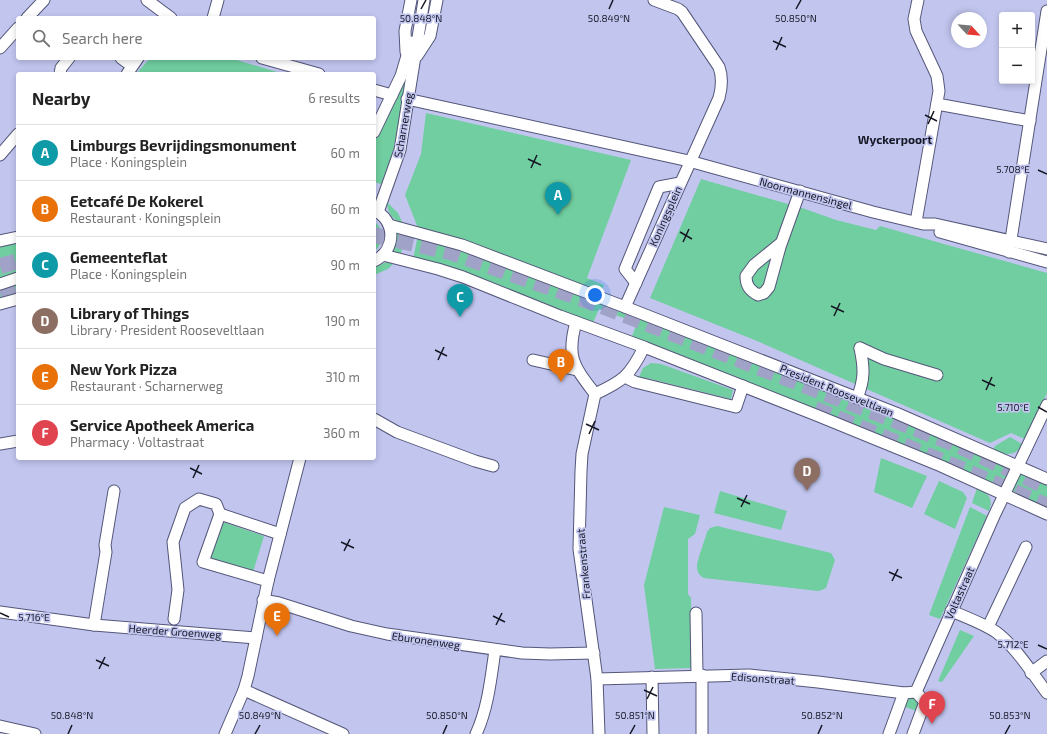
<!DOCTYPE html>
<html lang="en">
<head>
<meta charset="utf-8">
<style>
	body { margin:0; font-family:"Exo 2",sans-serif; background:#f2f2f2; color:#222 }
	.controls { position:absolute; right:12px; top:12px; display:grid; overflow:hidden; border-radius:4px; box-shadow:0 2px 6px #0003 }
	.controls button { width:36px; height:36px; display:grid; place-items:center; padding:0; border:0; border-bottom:1px solid #e0e0e0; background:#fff; color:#222; font:20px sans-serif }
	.compass { position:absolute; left:951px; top:12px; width:36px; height:36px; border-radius:50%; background:#fff; box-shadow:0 2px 6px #0003; rotate:116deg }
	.you { position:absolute; left:595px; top:295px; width:14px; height:14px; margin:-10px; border:3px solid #fff; border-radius:50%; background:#1a73e8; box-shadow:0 0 0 6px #1a73e833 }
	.badge { display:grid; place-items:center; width:26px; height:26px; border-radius:50%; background:#776a01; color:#fff; font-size:13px; font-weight:700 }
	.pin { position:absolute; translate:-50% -33px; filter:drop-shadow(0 1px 2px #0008) }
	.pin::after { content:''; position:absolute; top:21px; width:14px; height:12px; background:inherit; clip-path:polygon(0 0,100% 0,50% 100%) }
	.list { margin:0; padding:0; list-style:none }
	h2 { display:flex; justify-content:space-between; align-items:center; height:52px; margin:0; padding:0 16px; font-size:17px }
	h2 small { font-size:13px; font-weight:400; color:#767676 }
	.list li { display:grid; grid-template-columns:26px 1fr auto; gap:12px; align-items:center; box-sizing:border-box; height:56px; padding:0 16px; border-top:1px solid #e0e0e0 }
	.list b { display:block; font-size:15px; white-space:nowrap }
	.list p { margin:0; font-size:13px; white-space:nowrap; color:#767676 }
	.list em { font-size:13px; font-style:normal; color:#767676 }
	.icon { flex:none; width:22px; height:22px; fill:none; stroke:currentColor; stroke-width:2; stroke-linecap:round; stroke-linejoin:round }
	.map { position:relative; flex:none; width:1047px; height:734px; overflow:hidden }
	.search { position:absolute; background:#fff; box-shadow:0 2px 6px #0003; left:16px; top:16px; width:360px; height:44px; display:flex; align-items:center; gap:10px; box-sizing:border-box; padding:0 14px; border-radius:4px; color:#767676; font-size:15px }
	.panel { position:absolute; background:#fff; box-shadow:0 2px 6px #0003; left:16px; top:72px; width:360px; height:388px; border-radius:4px }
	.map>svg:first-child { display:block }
	.green { fill:#70cea0 }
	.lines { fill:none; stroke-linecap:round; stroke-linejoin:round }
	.highway-tunnel { stroke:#a0a3c7; stroke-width:16; stroke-dasharray:16 8; stroke-linecap:butt }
	.minor-casing { stroke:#545679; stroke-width:13 }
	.minor { stroke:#fff; stroke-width:11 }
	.ticks { fill:none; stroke:#161725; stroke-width:1.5 }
	.labels { text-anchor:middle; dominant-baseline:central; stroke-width:3.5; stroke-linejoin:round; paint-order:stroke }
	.street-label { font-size:11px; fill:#161725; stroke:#c2c6ef }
	.neighbourhood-label { font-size:12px; font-weight:bold; fill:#161725; stroke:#c2c6ef }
	.ticks-label { font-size:10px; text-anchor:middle; fill:#161725; stroke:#c2c6ef; stroke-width:3.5; stroke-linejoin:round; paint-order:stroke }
</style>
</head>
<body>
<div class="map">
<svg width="1047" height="734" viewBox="0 0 1047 734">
	<rect width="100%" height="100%" fill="#c2c6ef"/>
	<!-- green -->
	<g class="green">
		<path d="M150,58h80l54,16h-148z"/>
		<path d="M411,62l-14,85 -13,38 -10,-3v-39z"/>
		<path d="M426,113l205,47 -44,118 17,7 -4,9 -182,-66 -13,-33 16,-41z"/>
		<path d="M701,179l104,30 31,11 40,10 4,-4 167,47v120l-22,46 -14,-6 -21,10 -233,-102 -107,-43z"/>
		<path d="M387,202l11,11 5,11c-10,-4 -16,-11 -16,-22z"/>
		<path d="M374,221c11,9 10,21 0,31z"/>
		<path d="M397,230l8,2 -1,12 -4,12 -8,-2 5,-12z"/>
		<path d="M418,235l40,12 437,170 152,66v27l-416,-171 6,-16 -38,-14 -7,16 -179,-66z"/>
		<path d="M18,241v55l-18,5v-55z"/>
		<path d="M387,262l7,1 -6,6 -14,6v-8z"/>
		<path d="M651,363l10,1 72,26 -2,9 -85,-21 -1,3 -7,-2 5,-11z"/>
		<path d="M1010,437l12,7c-6,13 -17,11 -30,7l3,-5z"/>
		<path d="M881,458l46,18 -15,32 -38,-16z"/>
		<path d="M939,481l24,11 4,6 -12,31 -31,-15z"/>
		<path d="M977,488c11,5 17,10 12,23l-17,-8z"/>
		<path d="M720,491l67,20 -6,19 -67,-17z"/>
		<path d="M664,507l36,8 -5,19 -7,5v55l3,4 1,70 -37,1 -11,-84z"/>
		<path d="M970,507l17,9 -47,103 -11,-4z"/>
		<path d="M223,522l41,14 -11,36 -42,-14z"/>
		<path d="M717,526l114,27 4,7 -9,28 -4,2 -4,1 -114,-13c-4,-2 -7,-6 -7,-11 0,-7 8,-27 10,-35l3,-4z"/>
		<path d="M960,630l14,6 -32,46 -4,-1z"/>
		<path d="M916,696l7,6 -4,10 -16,-6 4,-9z"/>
	</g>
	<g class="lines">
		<!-- highway-tunnel -->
		<g class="highway-tunnel">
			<path d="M374,235l76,17 152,54 353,138 92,43"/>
			<path d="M0,266l18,-5"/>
			<path d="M0,293l18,-6"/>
			<path d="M815,409l151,62 81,35"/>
		</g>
		<!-- minor casing -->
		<g class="minor-casing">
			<g id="minor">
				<path d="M147,0l24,18"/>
				<path d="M27,18l17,-18"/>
				<path d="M213,18l5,-18"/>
				<path d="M0,48l18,-20"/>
				<path d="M406,52l-1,-21 6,-31"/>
				<path d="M417,56l13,-20 7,-36"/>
				<path d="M121,58l11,8"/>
				<path d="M262,58l57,16"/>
				<path d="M60,74l1,-6 8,-10"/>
				<path d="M127,74l11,-16"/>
				<path d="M374,90l18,5"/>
				<path d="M407,99l282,62 184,51 50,12h12l112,25"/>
				<path d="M937,104l93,17"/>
				<path d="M374,132l27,-56 10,-34"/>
				<path d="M0,155l18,-21"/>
				<path d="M374,210c22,10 23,40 0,51"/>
				<path d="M378,212l22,-62 24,-150"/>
				<path d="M916,222l23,-131 -2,-15 -21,-45 -2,-12 4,-19"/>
				<path d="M389,225l73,20 163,62 271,106 151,66"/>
				<path d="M940,232l107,30"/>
				<path d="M0,241l18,-4"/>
				<path d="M781,243l-27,22 -8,11c0,9 3,14 12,19l6,-2 5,-6 11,-40 20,-56"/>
				<path d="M1009,252l38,-241"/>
				<path d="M383,255l55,14 25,8 97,39 84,31 172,68 125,51 106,48"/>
				<path d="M636,283l-11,-14 34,-82 21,-4"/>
				<path d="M0,284l18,-6"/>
				<path d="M0,304l18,-5"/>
				<path d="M625,307l94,-209c3,-11 4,-20 0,-31l-37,-55 -4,-3 -24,-9"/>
				<path d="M576,322c-10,36 -2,44 19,72l-13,60 -1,17 -2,78 18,130 2,55"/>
				<path d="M860,348l24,11 53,16"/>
				<path d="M533,360l44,10"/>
				<path d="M625,377l10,5 101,25 7,-21"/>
				<path d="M595,394c28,-13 35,-18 49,-47"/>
				<path d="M857,398c8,-19 7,-31 3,-50"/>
				<path d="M374,419l23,13 78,29 18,5"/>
				<path d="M0,444l18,-3"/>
				<path d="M268,581l-65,-19 17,-48 60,20"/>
				<path d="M263,600l16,3 72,23 36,8 135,19 28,1 44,-1"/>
				<path d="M951,611c15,6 31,12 45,21 19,14 37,42 51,61"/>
				<path d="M0,612l94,13 162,13"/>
				<path d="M696,613l1,62"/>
				<path d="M174,619l4,-29 -5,-48 12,-34 14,-9 17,5 4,10"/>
				<path d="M94,625l12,-73 -1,-7 9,-54"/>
				<path d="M988,627l38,-80"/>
				<path d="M1031,673l16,-12"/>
				<path d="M702,675v59"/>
				<path d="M652,677l1,57"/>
				<path d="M597,679l152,-4 69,7 86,11 12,-1 9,10 -12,32"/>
				<path d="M244,690l99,44"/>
				<path d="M916,692l78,-176 53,-111"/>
				<path d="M0,726l35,8"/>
				<path d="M225,734l19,-44 4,-14 20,-95 32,-123"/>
				<path d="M476,734c12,-26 15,-56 19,-84"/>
				<path d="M889,734l15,-41"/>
			</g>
		</g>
		<!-- minor -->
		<use href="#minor" class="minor"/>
	</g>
	<!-- ticks -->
	<path class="ticks" d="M421,9l5,-9M609,9l4,-9M796,9l5,-9M773,41l13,6M776,50l6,-13M925,115l12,6M928,124l6,-13M528,159l13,6M531,168l6,-13M1038,170l9,4M680,232l12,7M683,242l6,-13M831,306l13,6M834,316l6,-13M435,350l12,6M438,360l6,-13M982,380l13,6M986,390l6,-13M1038,407l9,5M586,424l13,6M589,434l6,-13M190,468l12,6M193,478l6,-13M737,498l13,6M741,507l6,-12M341,542l13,6M344,551l6,-12M889,572l13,6M892,581l6,-12M0,613l9,4M493,616l12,6M496,625l6,-12M1038,645l9,4M96,660l13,6M99,669l6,-12M644,690l13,6M647,699l6,-12M68,734l4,-9M255,734l5,-9M443,734l4,-9M630,734l5,-9M818,734l4,-9M1005,734l5,-9"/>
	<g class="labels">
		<!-- street labels -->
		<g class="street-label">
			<text transform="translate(403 125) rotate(-80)">Scharnerweg</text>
			<text transform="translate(806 193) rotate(15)">Noormannensingel</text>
			<text transform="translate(665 216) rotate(-66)">Koningsplein</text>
			<text transform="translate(837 390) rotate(22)">President Rooseveltlaan</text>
			<text transform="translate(583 564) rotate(-95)">Frankenstraat</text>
			<text transform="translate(959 593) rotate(-66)">Voltastraat</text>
			<text transform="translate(175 631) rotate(4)">Heerder Groenweg</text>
			<text transform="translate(426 640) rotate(8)">Eburonenweg</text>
			<text transform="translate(763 678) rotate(4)">Edisonstraat</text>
		</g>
		<!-- neighbourhood labels -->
		<g class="neighbourhood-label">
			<text x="895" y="139">Wyckerpoort</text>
		</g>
	</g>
	<g class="ticks-label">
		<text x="421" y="22">50.848°N</text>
		<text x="609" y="22">50.849°N</text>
		<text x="796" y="22">50.850°N</text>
		<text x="1013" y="173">5.708°E</text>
		<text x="1013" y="411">5.710°E</text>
		<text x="34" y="621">5.716°E</text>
		<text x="1013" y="648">5.712°E</text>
		<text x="72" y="719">50.848°N</text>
		<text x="260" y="719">50.849°N</text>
		<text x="447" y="719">50.850°N</text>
		<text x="635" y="719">50.851°N</text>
		<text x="822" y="719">50.852°N</text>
		<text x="1010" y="719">50.853°N</text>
	</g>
</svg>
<div class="controls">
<button>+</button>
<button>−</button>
</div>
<svg class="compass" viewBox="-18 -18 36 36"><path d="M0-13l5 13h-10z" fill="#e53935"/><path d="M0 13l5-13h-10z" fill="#767676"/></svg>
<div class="you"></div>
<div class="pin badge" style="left:558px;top:215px;background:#0f9aa8">A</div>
<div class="pin badge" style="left:561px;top:382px;background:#e8710a">B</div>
<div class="pin badge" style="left:460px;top:317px;background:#0f9aa8">C</div>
<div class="pin badge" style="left:807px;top:491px;background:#8d6e63">D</div>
<div class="pin badge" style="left:277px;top:636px;background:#e8710a">E</div>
<div class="pin badge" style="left:932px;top:724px;background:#e0444e">F</div>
<div class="search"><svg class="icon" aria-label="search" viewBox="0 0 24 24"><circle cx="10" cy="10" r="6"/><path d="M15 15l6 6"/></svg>Search here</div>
<section class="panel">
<h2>Nearby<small>6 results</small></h2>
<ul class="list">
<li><span class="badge" style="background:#0f9aa8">A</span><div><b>Limburgs Bevrijdingsmonument</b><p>Place · Koningsplein</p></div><em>60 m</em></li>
<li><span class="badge" style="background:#e8710a">B</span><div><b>Eetcafé De Kokerel</b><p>Restaurant · Koningsplein</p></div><em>60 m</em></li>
<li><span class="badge" style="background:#0f9aa8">C</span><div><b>Gemeenteflat</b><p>Place · Koningsplein</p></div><em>90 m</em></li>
<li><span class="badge" style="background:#8d6e63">D</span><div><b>Library of Things</b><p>Library · President Rooseveltlaan</p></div><em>190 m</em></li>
<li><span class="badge" style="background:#e8710a">E</span><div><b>New York Pizza</b><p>Restaurant · Scharnerweg</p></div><em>310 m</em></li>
<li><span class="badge" style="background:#e0444e">F</span><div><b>Service Apotheek America</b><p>Pharmacy · Voltastraat</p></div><em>360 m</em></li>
</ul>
</section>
</div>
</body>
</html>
